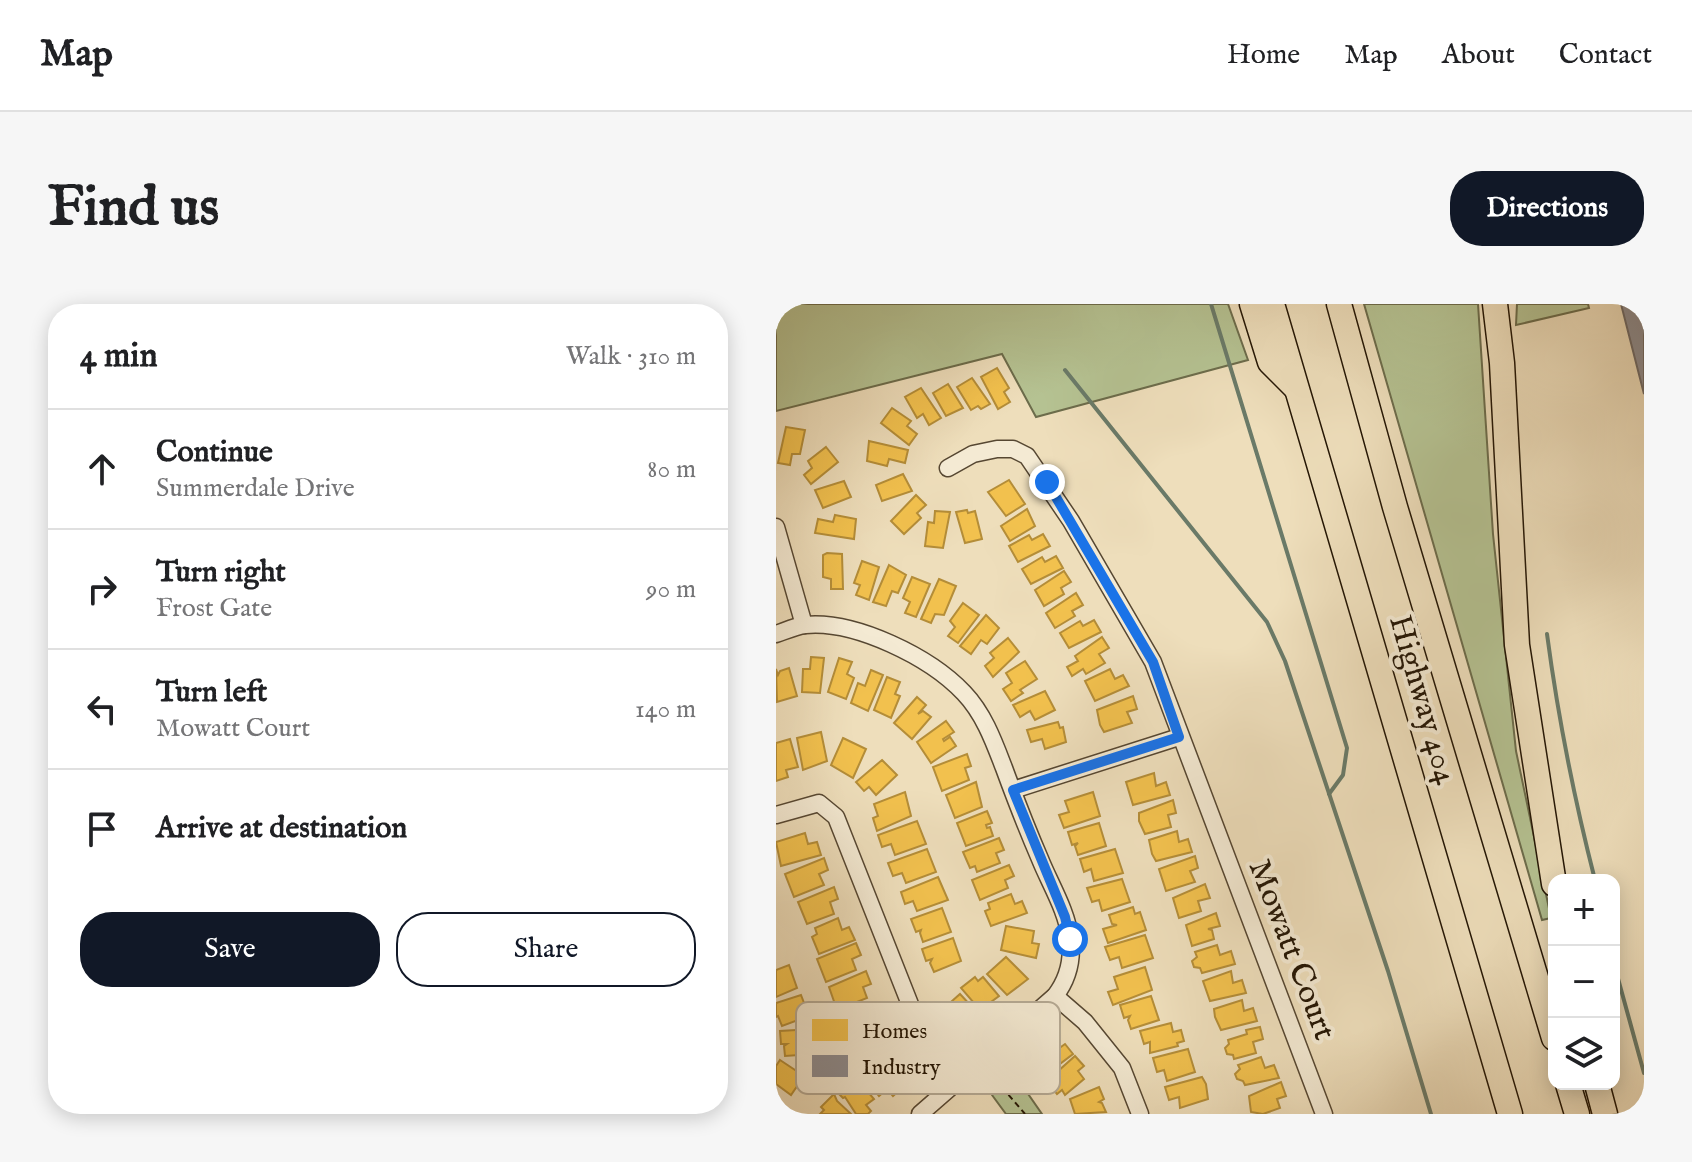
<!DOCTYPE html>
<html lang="en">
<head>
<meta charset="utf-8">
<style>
	body { margin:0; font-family:"IM FELL English",serif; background:#f6f6f6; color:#202124 }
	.controls { position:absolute; right:24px; bottom:24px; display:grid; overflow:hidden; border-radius:16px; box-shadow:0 4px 20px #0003 }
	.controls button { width:72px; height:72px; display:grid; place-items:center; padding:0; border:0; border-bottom:2px solid #e0e0e0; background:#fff; color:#202124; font:40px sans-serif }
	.stop { position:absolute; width:24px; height:24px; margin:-18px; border:6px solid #1a73e8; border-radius:50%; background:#fff }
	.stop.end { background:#1a73e8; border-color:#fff; box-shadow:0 2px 8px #0008 }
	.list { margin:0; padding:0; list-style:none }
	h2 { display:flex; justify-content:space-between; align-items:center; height:104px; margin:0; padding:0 32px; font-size:34px }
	h2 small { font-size:26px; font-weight:400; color:#757577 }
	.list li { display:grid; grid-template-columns:52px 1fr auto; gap:24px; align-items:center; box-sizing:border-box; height:120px; padding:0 32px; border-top:2px solid #e0e0e0 }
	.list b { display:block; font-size:30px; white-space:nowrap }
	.list p { margin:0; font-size:26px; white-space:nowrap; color:#757577 }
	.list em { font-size:26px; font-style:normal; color:#757577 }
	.actions { display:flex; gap:16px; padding:24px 32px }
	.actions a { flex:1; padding:18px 0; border:2px solid #111827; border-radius:32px; text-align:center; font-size:28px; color:#111827 }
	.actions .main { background:#111827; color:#fff }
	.icon { flex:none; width:44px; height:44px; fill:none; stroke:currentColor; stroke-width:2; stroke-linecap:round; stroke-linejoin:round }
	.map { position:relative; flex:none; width:868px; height:810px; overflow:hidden; border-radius:32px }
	header { display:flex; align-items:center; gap:48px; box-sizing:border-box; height:112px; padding:0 40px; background:#fff; border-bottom:2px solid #e0e0e0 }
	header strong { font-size:38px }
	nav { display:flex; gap:44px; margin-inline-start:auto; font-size:28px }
	.intro { display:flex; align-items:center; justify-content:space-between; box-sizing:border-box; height:192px; padding:0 48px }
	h1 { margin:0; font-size:56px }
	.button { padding:20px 36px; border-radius:32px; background:#111827; color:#fff; font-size:28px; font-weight:700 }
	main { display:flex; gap:48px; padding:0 48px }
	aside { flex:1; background:#fff; border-radius:32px; box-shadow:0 4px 20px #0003 }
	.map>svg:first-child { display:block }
	.green { fill:#b5c292; stroke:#6c6c4b; stroke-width:2 }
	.homes { fill:#f2c14e; stroke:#b48d38; stroke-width:2 }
	.industry { fill:#8d8d92; stroke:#6d6967; stroke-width:2 }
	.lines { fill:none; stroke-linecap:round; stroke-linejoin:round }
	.stream { stroke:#6a7a68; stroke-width:4 }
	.minor-casing { stroke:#564732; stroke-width:19 }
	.highway-casing { stroke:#231504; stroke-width:27 }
	.path { stroke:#231504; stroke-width:2; stroke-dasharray:6 4; stroke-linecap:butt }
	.minor { stroke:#f4ead3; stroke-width:16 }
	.highway { stroke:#eedebb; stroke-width:24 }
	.route { stroke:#1a73e8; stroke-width:10 }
	.labels { text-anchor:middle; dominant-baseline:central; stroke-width:8; stroke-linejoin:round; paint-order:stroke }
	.street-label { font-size:32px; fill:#231504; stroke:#f4ead3 }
	.key { fill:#f4ead3; stroke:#b5aa95; stroke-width:2 }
	.key-label { font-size:22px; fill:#231504 }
</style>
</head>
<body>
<header>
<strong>Map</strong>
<nav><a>Home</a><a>Map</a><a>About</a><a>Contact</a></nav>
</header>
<div class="intro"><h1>Find us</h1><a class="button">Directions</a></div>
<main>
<aside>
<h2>4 min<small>Walk · 310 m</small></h2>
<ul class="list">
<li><svg class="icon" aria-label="ahead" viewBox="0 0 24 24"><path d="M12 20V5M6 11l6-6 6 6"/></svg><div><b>Continue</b><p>Summerdale Drive</p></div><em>80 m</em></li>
<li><svg class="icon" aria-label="right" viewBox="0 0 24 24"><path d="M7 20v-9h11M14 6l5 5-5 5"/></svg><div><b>Turn right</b><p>Frost Gate</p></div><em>90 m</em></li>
<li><svg class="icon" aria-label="left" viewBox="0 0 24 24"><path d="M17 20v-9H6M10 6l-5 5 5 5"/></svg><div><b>Turn left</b><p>Mowatt Court</p></div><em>140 m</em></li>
<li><svg class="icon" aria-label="arrive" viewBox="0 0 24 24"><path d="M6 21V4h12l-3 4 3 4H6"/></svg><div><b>Arrive at destination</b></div></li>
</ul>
<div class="actions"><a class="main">Save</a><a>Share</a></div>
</aside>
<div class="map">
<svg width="868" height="810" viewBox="0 0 868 810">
	<rect width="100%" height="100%" fill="#eedebb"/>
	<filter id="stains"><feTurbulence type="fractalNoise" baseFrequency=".0025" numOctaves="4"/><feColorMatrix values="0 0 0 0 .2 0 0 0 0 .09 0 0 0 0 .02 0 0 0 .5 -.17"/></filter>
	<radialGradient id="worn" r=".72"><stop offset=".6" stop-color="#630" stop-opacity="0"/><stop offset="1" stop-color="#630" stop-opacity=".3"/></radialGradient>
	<!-- green -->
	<g class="green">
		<path d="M0,0h452l20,56 -212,57 -34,-63 -226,57z"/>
		<path d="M588,0h114l15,230 23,217 35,167 -9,2z"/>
		<path d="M741,0h71l1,4 -73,17z"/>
		<path d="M239,771l27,39h-36l-14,-19z"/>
	</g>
	<!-- homes -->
	<g class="homes">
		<path d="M221,64l12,20 -5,4 6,10 -12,7 -17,-32z"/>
		<path d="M196,74l18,26 -9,5 -3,-3 -7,4 -14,-23z"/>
		<path d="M172,80l15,24 -17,8 -13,-23z"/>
		<path d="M145,84l20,30 -12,7 -6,-11 -6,4 -12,-21z"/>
		<path d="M116,104l19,13 -4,5 10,8 -8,11 -28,-22z"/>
		<path d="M10,123l19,3 -5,24h-8l-2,11 -12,-2z"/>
		<path d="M93,137l39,9 -3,13 -16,-4 -2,7 -20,-5z"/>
		<path d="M50,143l12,15 -27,22 -7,-9 8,-7 -4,-7z"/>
		<path d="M127,170l9,17 -30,10 -6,-16z"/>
		<path d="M233,176l16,24 -19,12 -18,-24z"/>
		<path d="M68,177l7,16 -28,11 -8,-18z"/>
		<path d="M140,191l10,10 -9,8 4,5 -17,16 -13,-13z"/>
		<path d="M251,205l8,17 -25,15 -9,-15z"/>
		<path d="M191,206l1,3 7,-2 7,28 -17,4 -9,-31z"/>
		<path d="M159,207l15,1 -7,36 -18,-2 3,-24 6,1z"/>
		<path d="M59,211l21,4 -2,20 -39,-6 3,-14 15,3z"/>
		<path d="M267,230l7,12 -32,16 -9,-16 20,-11 3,5z"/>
		<path d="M51,249l15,1 1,35h-12v-10l-8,-2v-22z"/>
		<path d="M280,252l7,12 -32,16 -9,-15 20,-12 3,5z"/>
		<path d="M86,257l17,6 -10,33 -13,-5 4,-10 -6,-2z"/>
		<path d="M113,261l17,10 -8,18 -6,-2 -6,15 -13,-4z"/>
		<path d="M288,267l7,11 -10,6 3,6 -20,12 -9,-16z"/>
		<path d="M136,273l18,7 -14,33 -11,-4 5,-11 -7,-4z"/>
		<path d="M163,275l17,7 -12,29 -9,-1 -4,9 -10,-4z"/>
		<path d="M300,289l7,12 -11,6 3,5 -20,12 -9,-15z"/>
		<path d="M187,299l16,12 -21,28 -10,-7 7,-9 -5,-6z"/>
		<path d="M210,311l13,13 -12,16 -6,-4 -10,14 -11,-8z"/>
		<path d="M318,316l7,12 -32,16 -9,-15 20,-12 3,5z"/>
		<path d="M326,333l7,11 -10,6 6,9 -19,11 -3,-5 -11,7 -5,-9 11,-6 -3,-5z"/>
		<path d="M232,334l11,14 -26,25 -8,-11 9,-8 -4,-5z"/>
		<path d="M35,353l13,1 -4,35 -18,-1 1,-23h7z"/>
		<path d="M63,354l13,4 -5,12 7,4 -8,21 -18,-7z"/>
		<path d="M249,357l12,18 -17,11 3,3 -12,8 -8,-12 9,-6 -6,-10z"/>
		<path d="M13,364l8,28 -20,6 -1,-33 2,6 2,-4z"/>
		<path d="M334,365l5,10 8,-4 6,11 -34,15 -10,-20z"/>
		<path d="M95,366l12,5 -15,36 -17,-8 7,-20 7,3z"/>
		<path d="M111,373l13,5 -5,12 5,2 -9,22 -17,-8z"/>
		<path d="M269,387l10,19 -20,10 -5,-9 -10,6 -7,-12z"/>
		<path d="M357,392l4,13 -10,3 5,11 -28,9 -4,-7 -3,-15z"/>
		<path d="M141,393l9,8 -8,9 5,-3 8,6 -19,22 -18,-16z"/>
		<path d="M170,417l8,11 -11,7 1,2 6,-4 6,9 -25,17 -14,-21z"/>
		<path d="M282,418l2,6 3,-1 3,15 -21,7 -3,-10 -11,3 -4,-12z"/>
		<path d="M45,428l6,29 -24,9 -6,-32z"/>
		<path d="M67,434l23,11 -13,29 -22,-13z"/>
		<path d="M14,435l8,28 -12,3 2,7 -12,4v-38z"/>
		<path d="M191,450l4,12 -6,2 4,12 -27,11 -9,-24z"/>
		<path d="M106,456l15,15 -21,20 -7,-8 -5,4 -8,-9z"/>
		<path d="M378,469l2,13 10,-4 4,13 -37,10 -7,-23z"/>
		<path d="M200,478l6,25 -27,11 -9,-23z"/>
		<path d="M129,488l6,24 -34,15 -4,-13 5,-2 -4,-12z"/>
		<path d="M317,488l7,24 -36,12 -5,-13 10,-3 -4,-11z"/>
		<path d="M397,496l3,13 -8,2 3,12 -26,7 -6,-13v-8z"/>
		<path d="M211,507l5,12 -6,2 1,3 3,-1 3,9 -27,10 -9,-23z"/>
		<path d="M141,517l9,23 -31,11 -4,-11 -9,3 -4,-12z"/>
		<path d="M323,519l7,23 -28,9 -3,-9 3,-3 -6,2 -4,-13z"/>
		<path d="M401,527l2,11 9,-3 4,13 -36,9 -4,-7 -3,-14z"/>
		<path d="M29,529l3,11 9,-2 4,13 -40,11 -5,-24z"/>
		<path d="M223,534l5,12 -8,3 4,10 -23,9 -2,-6 -5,2 -7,-16z"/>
		<path d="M151,545l9,23 -30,11 -4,-10 -9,3 -5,-13z"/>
		<path d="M339,545l8,24 -29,8 -3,-12 -7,3 -4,-13z"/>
		<path d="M419,552l3,12 -8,3 5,11 -29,9 -7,-22z"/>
		<path d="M48,554l4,12 -9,4 5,11 -30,12 -9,-23z"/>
		<path d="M233,561l5,11 -9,4 3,8 -28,12 -8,-20z"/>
		<path d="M162,573l10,23 -31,11 -4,-10 -8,3 -4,-12z"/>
		<path d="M346,575l8,23 -28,9 -3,-11 -7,2 -5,-14z"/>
		<path d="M429,580l5,14 -12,3 3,10 -22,7 -6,-20z"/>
		<path d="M58,583l4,12 -8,3 4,12 -27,10 -9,-22z"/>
		<path d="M235,590l4,10 7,-3 5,12 -36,13 -6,-15 5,-2 -2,-6z"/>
		<path d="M357,603l2,7 5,-2 6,18 -38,13 -5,-14 14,-4 -5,-1 -3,-9z"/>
		<path d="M166,604l9,24 -28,10 -3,-9 1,-3 -5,2 -5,-13z"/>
		<path d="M440,609l4,13 -12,3 4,1 2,9 -22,7 -6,-21z"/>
		<path d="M62,614l4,12 7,-3 6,13 -36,14 -7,-17 5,-3 -2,-6z"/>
		<path d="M230,622l28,5 -2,12 7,1 -3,14 -35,-8z"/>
		<path d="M369,631l8,23 -31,10 -3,-11 -9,3 -5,-13z"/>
		<path d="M177,634l8,23 -27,11 -4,-9 2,-4 -6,2 -4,-12z"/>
		<path d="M80,639l5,12 -9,4 4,11 -30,12 -9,-23z"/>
		<path d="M441,641l3,10 11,-4 4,13 -33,9 -2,-5 -6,-1 -2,-6 5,-4 -2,-5z"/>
		<path d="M230,653l22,22 -21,16 -20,-21z"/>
		<path d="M13,661l8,23 -21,9v-27z"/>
		<path d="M369,663l7,23 -39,15 -5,-13 10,-3 -4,-12z"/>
		<path d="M90,667l5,13 -8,3 4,11 -30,12 -8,-23z"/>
		<path d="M455,667l2,12 9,-3 4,13 -36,8 -7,-20z"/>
		<path d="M199,673l3,4 5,-4 16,19 -8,6 5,7 -10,8 -25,-29z"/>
		<path d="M184,690l24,26 -11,8 -4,-4 -7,6 -19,-21z"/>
		<path d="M25,691l8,21 -27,10 -4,-10 -2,1v-14z"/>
		<path d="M375,692l8,24 -28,9 -3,-9 2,-4 -6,2 -4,-13z"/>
		<path d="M466,696l2,11 9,-3 4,13 -36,9 -6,-13 -1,-8z"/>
		<path d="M395,719l2,9 8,-2 3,11 -7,2 1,3 -28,7v-11l-6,2 -4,-13z"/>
		<path d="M484,723l3,12 -10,3 3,11 -22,6 -1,-4 -6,-1 -2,-6 4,-4 -1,-4 19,-6 -1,-4z"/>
		<path d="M37,725l1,25 -29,2 -1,-10 3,-2h-6l-1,-13z"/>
		<path d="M276,737l6,8 7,-5 8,10 -29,22 -14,-17z"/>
		<path d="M412,745l7,23 -28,9 -3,-11 -7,2 -4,-14z"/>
		<path d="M299,752l9,10 -6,5 6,8 -19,16 -3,-5 -5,4 -10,-13z"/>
		<path d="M485,753l4,11 9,-3 5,13 -34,7 -2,-4 -6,-2 -2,-5 5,-5 -2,-4z"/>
		<path d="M102,754l10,15 1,-2 14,16 -10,9 -6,-7 -8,7 -15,-19 4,-3 -3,-5z"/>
		<path d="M4,756l24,16 -13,19 -15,-11v-18z"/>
		<path d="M426,773l4,7 2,15 -28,9 -1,-11 -10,3 -4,-13z"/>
		<path d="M74,775l4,4 4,-3 16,19 -8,6 5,6 -3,3h-12l-11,-17 -2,1 -7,-7z"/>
		<path d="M505,778l5,14 -9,3 3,9 -17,6 -12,-2 -2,-16z"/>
		<path d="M323,783l5,12 -5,3 3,1 4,9 -31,2 -5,-15z"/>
		<path d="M58,790l3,7 14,13h-31l4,-4 -3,-3z"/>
	</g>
	<!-- industry -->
	<path class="industry" d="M845,0h23v90z"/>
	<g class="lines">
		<!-- stream -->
		<g class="stream">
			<path d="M435,0l136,444 -4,27 -14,19"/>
			<path d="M289,66l202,252 18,39 103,310 43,143"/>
			<path d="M771,330c11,83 27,164 48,246"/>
			<path d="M838,660l30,109"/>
		</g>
		<!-- minor casing -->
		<g class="minor-casing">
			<g id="minor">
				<path d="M172,164l25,-14 24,-5h16l14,7 44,65 82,141 171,452"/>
				<path d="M0,223l28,98"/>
				<path d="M0,330c9,-3 20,-8 29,-9 50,-5 125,32 159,68 20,21 30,49 40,75 11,30 23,61 36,91 10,25 27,52 30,79 3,22 -2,41 -15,58l-135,118"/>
				<path d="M237,486l166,-53"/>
				<path d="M0,511l43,-12 17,14 79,200 48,62"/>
				<path d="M279,692l30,26 37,46 18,46"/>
			</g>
		</g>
		<!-- highway casing -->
		<g class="highway-casing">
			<g id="highway">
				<path d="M476,0l18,58 26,26"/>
				<path d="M496,0l238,810"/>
				<path d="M563,0l56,203 159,531"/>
				<path d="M719,0l7,59 15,282 37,239"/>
				<path d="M792,780l9,30"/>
				<path d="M821,780l8,30"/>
			</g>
		</g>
		<!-- path -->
		<path class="path" d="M213,768l36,42"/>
		<!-- minor -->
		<use href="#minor" class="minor"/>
		<!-- highway -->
		<use href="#highway" class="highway"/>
	</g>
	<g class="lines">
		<!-- route -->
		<path class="route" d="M271,178l106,180 26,75 -166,53 52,127 5,22"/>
	</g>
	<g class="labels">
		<!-- street labels -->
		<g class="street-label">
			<text transform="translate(646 396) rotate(74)">Highway 404</text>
			<text transform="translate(515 646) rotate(69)">Mowatt Court</text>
		</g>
	</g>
	<!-- legend -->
	<rect x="20" y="698" width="264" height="92" rx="12" class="key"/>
	<rect x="36" y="715" width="36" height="22" fill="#f2c14e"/>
	<rect x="36" y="751" width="36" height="22" fill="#8d8d92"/>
	<g class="key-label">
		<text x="86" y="734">Homes</text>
		<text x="86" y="770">Industry</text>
	</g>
	<rect width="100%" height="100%" filter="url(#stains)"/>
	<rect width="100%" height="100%" fill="url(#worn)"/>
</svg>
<div class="controls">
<button>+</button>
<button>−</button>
<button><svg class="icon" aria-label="layers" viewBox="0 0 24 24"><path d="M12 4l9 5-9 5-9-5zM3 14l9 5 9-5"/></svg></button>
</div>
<div class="stop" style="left:294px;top:635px"></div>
<div class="stop end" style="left:271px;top:178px"></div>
</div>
</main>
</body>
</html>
